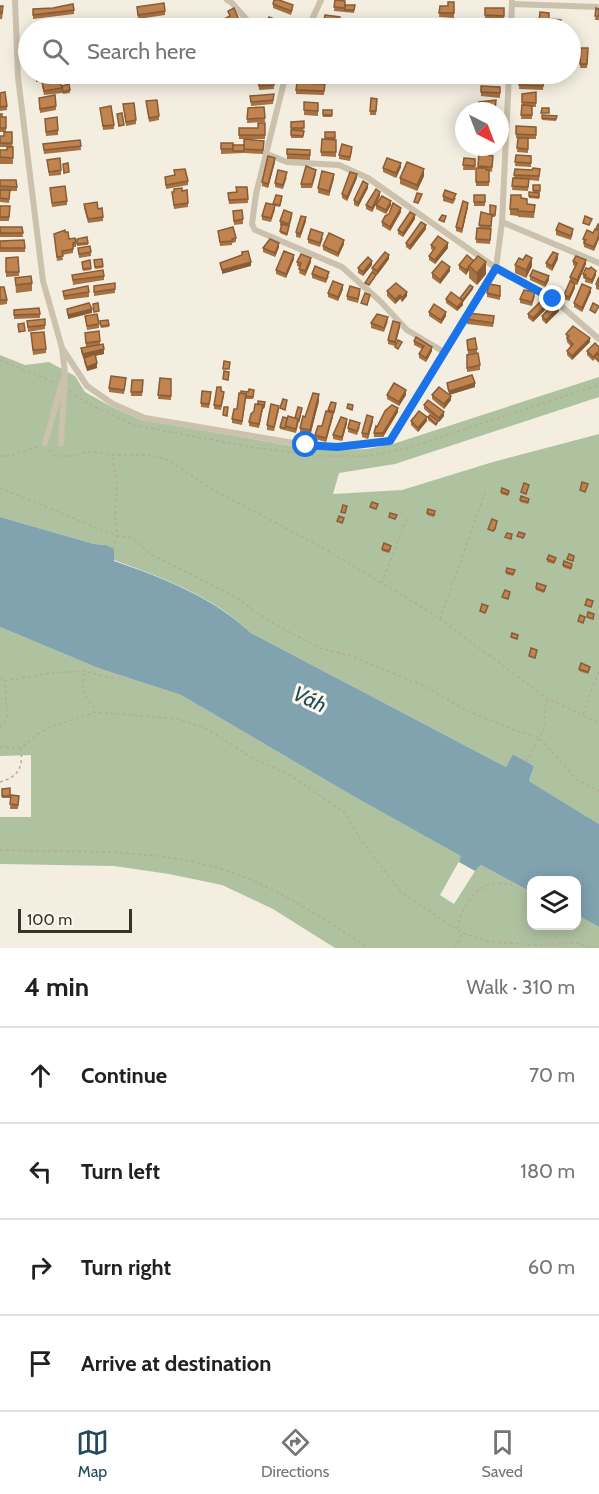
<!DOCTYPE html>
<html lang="en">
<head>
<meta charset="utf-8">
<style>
	body { margin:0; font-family:Cabin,sans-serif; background:#f6f6f6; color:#202124 }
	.controls { position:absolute; right:18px; bottom:18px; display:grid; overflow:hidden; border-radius:12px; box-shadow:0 3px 15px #0003 }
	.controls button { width:54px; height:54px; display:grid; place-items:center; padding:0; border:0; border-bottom:2px solid #e0e0e0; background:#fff; color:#202124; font:30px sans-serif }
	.compass { position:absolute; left:455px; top:102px; width:54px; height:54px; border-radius:50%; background:#fff; box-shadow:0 3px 15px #0003; rotate:138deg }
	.scale { position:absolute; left:18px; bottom:15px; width:114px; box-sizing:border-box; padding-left:6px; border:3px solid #39322b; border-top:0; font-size:16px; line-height:21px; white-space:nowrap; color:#39322b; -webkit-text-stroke:4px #faf7ed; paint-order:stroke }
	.stop { position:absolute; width:18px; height:18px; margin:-14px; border:4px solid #1a73e8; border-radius:50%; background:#fff }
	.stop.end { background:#1a73e8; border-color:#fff; box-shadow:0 2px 6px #0008 }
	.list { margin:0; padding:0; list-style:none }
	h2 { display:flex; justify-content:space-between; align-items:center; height:78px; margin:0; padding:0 24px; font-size:26px }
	h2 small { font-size:20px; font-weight:400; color:#757577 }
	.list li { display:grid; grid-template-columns:39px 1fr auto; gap:18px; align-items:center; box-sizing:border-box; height:96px; padding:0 24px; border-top:2px solid #e0e0e0 }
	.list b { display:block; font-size:22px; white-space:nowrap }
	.list em { font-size:20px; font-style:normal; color:#757577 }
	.icon { flex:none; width:33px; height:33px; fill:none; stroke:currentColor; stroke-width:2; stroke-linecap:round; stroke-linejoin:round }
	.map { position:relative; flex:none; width:599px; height:948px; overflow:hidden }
	.search { position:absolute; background:#fff; box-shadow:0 3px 15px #0003; left:18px; right:18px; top:18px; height:66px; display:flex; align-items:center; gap:15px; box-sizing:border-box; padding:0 21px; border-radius:33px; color:#757577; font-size:22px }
	.sheet { height:462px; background:#fff }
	nav { display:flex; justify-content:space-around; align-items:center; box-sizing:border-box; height:84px; border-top:2px solid #e0e0e0; background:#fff; font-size:16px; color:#757577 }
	nav a { display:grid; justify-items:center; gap:3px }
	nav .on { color:#214a5a }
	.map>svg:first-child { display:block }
	.green { fill:#afc2a0 }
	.water { fill:#80a3af }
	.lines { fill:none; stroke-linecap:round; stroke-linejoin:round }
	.path { stroke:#b7ab96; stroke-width:1.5; stroke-dasharray:3 3; stroke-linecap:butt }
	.street { stroke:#cbc1ac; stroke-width:6 }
	.wall { fill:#a77243 }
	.shaded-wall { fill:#885c37 }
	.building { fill:#c2844e; stroke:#885c37; stroke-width:1.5 }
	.route { stroke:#1a73e8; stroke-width:8 }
	.labels { text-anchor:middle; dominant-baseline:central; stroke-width:6; stroke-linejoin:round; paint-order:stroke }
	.water-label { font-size:21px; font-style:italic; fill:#214a5a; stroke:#faf7ed }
</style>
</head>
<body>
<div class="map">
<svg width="599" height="948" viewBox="0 0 599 948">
	<rect width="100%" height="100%" fill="#f3eee0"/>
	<!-- green -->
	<g class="green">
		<path d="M0,355l25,10 24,-3 26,14 10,16 27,15 30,13 163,28 30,2 32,-1 26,-5 206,-67v20l-204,67 -56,9 -6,21 69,-4 91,-28 106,-28v390l-70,-43 5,-15 -21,-12 -7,13 -255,-134c-38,-37 -88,-55 -137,-73v-10l-8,-5 -12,-1 -94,-27z"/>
		<path d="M0,627l98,41 83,27 172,101 109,60 -22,39 14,9 21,-33 6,-6 50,27 1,34h44l1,-11 22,12v21h-264l-62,-39 -51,-24 -53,-11 -55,-8 -114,-2v-47h31v-62l-31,1z"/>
	</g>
	<!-- water -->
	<path class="water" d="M0,517l94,27 12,1 8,4v12c49,17 99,36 137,72l255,134 7,-13 21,12 -5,15 70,43v103l-22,-12 -1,-35h-44l-1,12 -50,-27 -6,6 -16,-9 2,-6 -108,-60 -172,-101 -83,-27 -98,-41z"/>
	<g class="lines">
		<!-- path -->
		<g class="path">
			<path d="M0,360l55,23"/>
			<path d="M70,391l17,12 46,22 118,22 67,9h49l41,-8 191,-63"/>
			<path d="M49,450l7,6h16l20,-5 20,4h38l18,5 49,32 108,57 108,65 115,85 51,24"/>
			<path d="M0,456h10l29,-10"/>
			<path d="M0,488l117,48 15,1 18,17 82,41 42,29 46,24 31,8 71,29 45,26 47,19 26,8 36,41 23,12"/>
			<path d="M112,549l5,-13 -2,-21 2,-31 -5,-29"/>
			<path d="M382,583l25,-65"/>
			<path d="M440,619l46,-129"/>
			<path d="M84,673l-2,17 14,21"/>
			<path d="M0,678l5,2"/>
			<path d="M583,714l16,-44"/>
			<path d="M0,727l7,-8 -2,-38 46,-8 33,-2 32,8"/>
			<path d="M0,747l21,1 15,-13 14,-8 46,-15 83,7 30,11 45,29 36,16 55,38 14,24 42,55 61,41 25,8 47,4 42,-2 20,5"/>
			<path d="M526,762l19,-35 -1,-19 4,-8"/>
			<path d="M0,782c18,-5 23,-14 21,-33"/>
			<path d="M0,850c83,3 171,-4 249,29 43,18 81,44 119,69"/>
			<path d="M457,929c6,-27 24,-53 55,-44"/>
			<path d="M455,948l7,-15"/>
		</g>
		<!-- street -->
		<g class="street">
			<path d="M15,0l3,77 25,204 19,67 3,26 -4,70"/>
			<path d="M227,0l5,3 22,25"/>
			<path d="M512,4l87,3"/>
			<path d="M308,28l13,-28"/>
			<path d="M511,28l1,-27"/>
			<path d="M286,74l-30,120 -4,30 3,6 87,37 38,34 27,29 37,22"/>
			<path d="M267,154l20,8 52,3 29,13 128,90 57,31 46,40"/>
			<path d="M502,222l97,41"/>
			<path d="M62,348l25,38 26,18 32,14 161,27 31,2 54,-6 105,-173 6,-46 7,-148"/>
			<path d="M45,443l18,-63"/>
		</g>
	</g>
	<!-- wall -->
	<g class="wall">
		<path d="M335,0l10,5h10l-1,8 -20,-2z"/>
		<path d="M454,2v16l-15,-1 1,-11h8z"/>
		<path d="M273,4l20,5 -2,6 -18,-7z"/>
		<path d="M0,6l3,6 -1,7h-2z"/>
		<path d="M137,7l28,4v4l-27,4z"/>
		<path d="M485,8h19v12l-19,-1z"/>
		<path d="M596,8l3,1v11h-4z"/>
		<path d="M33,9l41,1v4l-41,5z"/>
		<path d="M540,12l9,1v14h-10z"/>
		<path d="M325,15l15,2 -1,11h-16z"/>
		<path d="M551,19l10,1 -1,8h-9z"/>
		<path d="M267,23l30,5h-27l-3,-1z"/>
		<path d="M581,48h7l-1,20h-7z"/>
		<path d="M36,74h22v5l4,9 7,-4 1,9 -7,1 -1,-5v4l-18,2 -2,-9v-4l1,-1 -7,1z"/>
		<path d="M258,74h15l1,15 -15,1z"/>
		<path d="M318,74h24v1z"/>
		<rect x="484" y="74" width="12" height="10"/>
		<path d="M520,74l11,2 13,1 -1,13 -24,-1z"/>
		<path d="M325,84l-1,11 -28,-1v-4z"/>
		<path d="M481,86l19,1v11l-19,-2z"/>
		<path d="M536,92v15h-4v12h-11l1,-25z"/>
		<path d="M0,93l7,13v4l-7,1z"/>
		<path d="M274,94l-1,10 -22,2 -1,-10z"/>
		<path d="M39,98l17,8v4l-16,3z"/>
		<path d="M371,98l6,1 -1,16h-6z"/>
		<path d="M146,101l13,15v4l-10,2z"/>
		<path d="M304,102l14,1v13l-14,-1z"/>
		<path d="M123,104l13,16v4l-10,2z"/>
		<path d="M264,107l1,15 -18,1 1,-15z"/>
		<path d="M100,108l14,17v4l-11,1z"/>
		<rect x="323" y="110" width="9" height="7"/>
		<path d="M0,114l2,3h4v15h6l1,32h-13v-14h7v-3h-7v-11h4v-4h-4z"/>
		<path d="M542,115l15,1 -1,5 -14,-1z"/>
		<path d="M45,119l13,11v5l-12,1z"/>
		<path d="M304,121l-1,17h-12v-16z"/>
		<path d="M265,123v16h-26v-11h19z"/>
		<path d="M516,126l20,1v12h-8v14l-11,-1 1,-14h-2z"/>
		<path d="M325,132h10v8h1v17l-15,-1 1,-17h3z"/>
		<path d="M80,140l1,10 -37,4 -1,-10z"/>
		<path d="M221,143l12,2h31l-1,9 -19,-1 -23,1z"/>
		<path d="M473,147h17v2z"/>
		<path d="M287,149l23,1v10l-23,-1z"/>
		<path d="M352,151l-2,10 -11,-2v-4z"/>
		<path d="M479,152l8,3 6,1 -1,16 -3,-1v15h-13v-18h2z"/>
		<path d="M516,155l15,1v11l-16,-1z"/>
		<path d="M464,158l11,1v11h-12z"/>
		<path d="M47,160l14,10v5l-12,1z"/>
		<path d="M275,162l-7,26 -6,-2v-4z"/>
		<path d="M401,167l-5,11 -13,-6v-4z"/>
		<path d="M515,169l17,1 8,-1 -1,12 -10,-1 -1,11 -16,-1 1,-12h1z"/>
		<path d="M174,170l14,11v4l-22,4 -1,-12 9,-2z"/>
		<path d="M316,174l-4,14h-11v-4z"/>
		<path d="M424,176l-7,15 -17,-7v-6z"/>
		<path d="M287,177l-4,12 -8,-2v-4z"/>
		<path d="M334,178l-5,18 -11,-3v-5z"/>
		<path d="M357,178l-10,23 -5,-3v-4z"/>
		<path d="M0,180l17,7v4h-7l-1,12 -9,-1z"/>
		<path d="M533,185h7l-1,14 -10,-1v-6h4z"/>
		<path d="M247,187l1,16 -19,1 -1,-11 9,-1z"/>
		<path d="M50,188l17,13v4l-15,2z"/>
		<path d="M368,188l-10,19 -4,-2v-5z"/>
		<path d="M182,191l6,12v4l-14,2 -2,-17z"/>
		<rect x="474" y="195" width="11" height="11"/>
		<path d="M380,196l-8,16 -6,-3v-4z"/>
		<path d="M443,196l13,2 -3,6 -10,-3z"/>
		<path d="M521,198l6,6 8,1 -1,13 -16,-1v-1l-8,-1v-6z"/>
		<path d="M282,199l-2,8 -5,-1v4l-4,12 -9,-2v-4l11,-11v-1z"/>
		<path d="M84,204l14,5 5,8v4l-15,2 -4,-15z"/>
		<path d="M376,205h15l-5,9 -10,-5z"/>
		<path d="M0,206h10l-1,15h-9z"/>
		<path d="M496,206l-1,11h-3l-2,27 -14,-1 1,-15h2l2,-16 9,3z"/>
		<path d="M468,207l-6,26 -6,-2v-4z"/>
		<path d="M233,211l10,8v5l-9,1z"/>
		<path d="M401,212l-11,19 -8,-5v-4z"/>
		<path d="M292,217l-5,19 -7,-3 2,-7h-2v-5z"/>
		<path d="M415,219l-12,18 -5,-3v-4z"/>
		<path d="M306,221l-6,17 -4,-1v-5z"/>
		<path d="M0,227h22l1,10h-23z"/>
		<path d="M426,229l-16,21 -4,-3v-4z"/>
		<path d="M595,229l-1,22 -10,-4 -1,-8 10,-6z"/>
		<path d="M556,230l17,3 -2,7 -15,-5z"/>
		<path d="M218,231l18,7v4l-4,1v2l-12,1z"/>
		<path d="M65,232l4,7 7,3v5h-3v6l-11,2 1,5 -6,1 -3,-27z"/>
		<path d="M87,237l1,8 -11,1v-7z"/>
		<path d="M323,238l-3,9 -12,-4v-4z"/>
		<path d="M0,241l25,7v4h-25z"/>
		<path d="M344,244l-6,13 -15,-7v-4z"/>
		<path d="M431,245l17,3 -13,16 -6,-4v-4l4,-6 -2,-1z"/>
		<path d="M279,247l-4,10 -12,-5v-4z"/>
		<path d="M78,248l13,4v4l-12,2z"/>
		<path d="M18,257l1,19 -13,1v-19z"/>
		<path d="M102,259l1,9 -8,1 -1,-9z"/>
		<path d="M294,259l-8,19 -10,-4v-4z"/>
		<path d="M389,259l-12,16 -5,-3v-4z"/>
		<path d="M558,259l-6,12 -6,-4v-4z"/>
		<path d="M90,260l1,10 -8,1 -1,-9z"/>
		<path d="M474,261l12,13 -9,11 -8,-7v-8l-3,5 -7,-6v-4z"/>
		<path d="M573,261l13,3 -9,21 -7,-4v-4l5,-11 -2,-1z"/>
		<path d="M297,262h14l-6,14 -6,-3 1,-6 -3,-1z"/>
		<path d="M372,265l-9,11 -5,-3v-5z"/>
		<path d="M515,265l17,1 -6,12 -11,-5z"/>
		<path d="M450,271l-10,13 -8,-6v-5z"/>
		<path d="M312,274l17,2 -3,7 -14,-5z"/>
		<path d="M583,274l13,1 -4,9 -7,-2v-3l-2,-1z"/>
		<path d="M72,275l32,1v4l-31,5z"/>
		<path d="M530,276l19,4 -4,7 -15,-7z"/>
		<path d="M599,277v13l-3,-1v-5z"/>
		<path d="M15,278l17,5v8l-16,2z"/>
		<path d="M115,283v10l-21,3v-10z"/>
		<path d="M500,286v14l-13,-3v-4z"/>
		<path d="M0,287l7,13v4l-7,1z"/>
		<path d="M575,288l-6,13 -5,-2v-4z"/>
		<path d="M343,289l-5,12 -10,-4v-4z"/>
		<path d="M473,289l-10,13v3l-6,6 -11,-8v-4h14z"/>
		<path d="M63,291l26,1v5l-25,3z"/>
		<path d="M387,291l20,5 -5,6 -2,-3 -5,5 -8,-8z"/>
		<path d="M591,292l-9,20 -8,-5v-4z"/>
		<path d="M360,293l-2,10 -11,-3v-4z"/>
		<path d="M535,296l-3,10 -12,-3v-4z"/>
		<path d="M550,305l-17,17 -5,-4v-4z"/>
		<path d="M14,310l26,4v4l-26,1z"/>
		<path d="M559,311l-13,13 -4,-4v-4z"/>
		<path d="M429,312l17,4 -5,8 -12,-8z"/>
		<path d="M85,316l14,8v4l-12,2z"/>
		<path d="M467,319l27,2 -1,6 -26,-3z"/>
		<path d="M108,320l1,7 -8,1 -1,-5z"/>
		<path d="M27,321l18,4v4l-17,3z"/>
		<path d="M388,321l-4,11 -13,-4v-5z"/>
		<path d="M400,327l-5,19 -7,-2v-4z"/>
		<path d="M31,333l15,16v4l-13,2z"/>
		<path d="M85,333l15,8v3l4,10 -9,2 2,12 -10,3 -3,-9v-4h-1l-2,-6v-4l12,-2 -7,1z"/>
		<path d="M566,334l24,8 -18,18 -5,-5v-4l4,-4 -4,-5z"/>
		<path d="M467,340l10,9v4l-9,1z"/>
		<path d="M414,341l18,10 -6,11 -7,-4v-4l3,-5 -8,-4z"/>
		<path d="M599,347v16l-4,-4 -2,2 -6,-6v-4z"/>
		<path d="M467,355l13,10v5l-13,2z"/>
		<path d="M160,378l11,1v21l-13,-1z"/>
		<path d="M132,380h11l-1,16h-11z"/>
		<path d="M126,382l-2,12 -15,-2v-4z"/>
		<path d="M447,383l28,4 -26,8 2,5 -7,9 -12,-10v-4l17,-1 -2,-7z"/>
		<path d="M254,390l-1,9h-7l-4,26 -10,-2v-4l5,-10 11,-17z"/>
		<path d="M221,391l3,5 -3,14 -7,-1v-4z"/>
		<path d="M387,395h19l-7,11 -12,-7z"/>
		<path d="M211,396l-2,12 -8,-1v-4z"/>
		<path d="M319,401l-9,35 -10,-2v-6l5,-11z"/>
		<path d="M265,404l-1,5h-1l-4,19 -10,-2v-4z"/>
		<path d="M336,405l-10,37 -11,-3v-4l7,-9 6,-15z"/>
		<path d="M424,405l20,11 -5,6 -15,-13z"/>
		<path d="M279,410l-5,21 -7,-1v-5z"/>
		<path d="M302,410l-6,23 -16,-4v-2l7,-9h8z"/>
		<path d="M398,412l-15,25h-9v-4l3,-6z"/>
		<path d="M428,417l10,6 -2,3 -8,-6z"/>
		<path d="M373,421l-5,18 -6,-2v-4z"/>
		<path d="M411,421h16l-9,11 -7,-7z"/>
		<path d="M347,423l-5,18 -9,-2v-4z"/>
		<path d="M360,427l-3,8 -9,-3v-4z"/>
		<path d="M501,492l8,1 -1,3 -7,-2z"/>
		<path d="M520,500l9,1 -1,3 -8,-2z"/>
		<path d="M427,513h8l-1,4 -7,-2z"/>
		<path d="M391,548l-2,5 -7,-2v-2z"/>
		<path d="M547,559l9,1 -2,4 -7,-2z"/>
		<path d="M563,565l9,1 -1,4 -8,-3z"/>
		<path d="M506,572h9l-2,4 -7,-2z"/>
		<path d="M536,588h10l-2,5 -8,-3z"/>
		<path d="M579,669h11l-2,5 -9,-3z"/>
		<path d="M10,788v10h-8v-9z"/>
		<path d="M11,795l8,1 -1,13h-8z"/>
	</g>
	<!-- shaded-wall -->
	<g class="shaded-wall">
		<path d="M239,20v4l-9,4h-5v-1z"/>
		<path d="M275,158v4l-7,26v-4z"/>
		<path d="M401,163v4l-5,11v-5z"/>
		<path d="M424,169v7l-7,15v-6z"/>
		<path d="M334,174v4l-5,18v-5z"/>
		<path d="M357,174v4l-10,23v-4z"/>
		<path d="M368,184v4l-10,19v-4z"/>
		<path d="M380,192v4l-8,16v-4z"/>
		<path d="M391,201v4l-5,9v-4z"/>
		<path d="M468,203v4l-6,26v-4z"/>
		<path d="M401,208v4l-11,19v-4z"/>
		<path d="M415,215v4l-12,18v-4z"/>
		<path d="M306,217v4l-6,17v-4z"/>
		<path d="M426,225v4l-16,21v-4z"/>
		<path d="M599,235v4l-5,12v-4z"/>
		<path d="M344,240v4l-6,13v-4z"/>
		<path d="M279,243v4l-4,10v-4z"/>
		<path d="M448,243v5l-13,16v-4z"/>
		<path d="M558,254v5l-6,12v-5z"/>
		<path d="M294,255v4l-8,19v-4z"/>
		<path d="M389,255v4l-12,16v-4z"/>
		<path d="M311,258v4l-6,14v-5z"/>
		<path d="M532,258v8l-6,12v-8z"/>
		<path d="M586,260v4l-9,21v-5z"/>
		<path d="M372,261v4l-9,11v-4z"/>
		<path d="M251,262v4l-29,8v-4z"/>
		<path d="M486,262v12l-9,11v-12z"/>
		<path d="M469,266v4l-3,5v-5z"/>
		<path d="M450,267v4l-10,13v-4z"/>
		<path d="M596,271v4l-4,9v-4z"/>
		<path d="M549,276v4l-4,7v-4z"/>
		<path d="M575,284v4l-6,13v-4z"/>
		<path d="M343,285v4l-5,12v-4z"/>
		<path d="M473,287v2l-10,13v-2z"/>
		<path d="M591,288v4l-9,20v-4z"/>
		<path d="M407,292v4l-5,6v-4z"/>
		<path d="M400,295v4l-5,5v-5z"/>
		<path d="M463,301v4l-6,6v-4z"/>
		<path d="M550,301v4l-17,17v-4z"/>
		<path d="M559,307v4l-13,13v-4z"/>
		<path d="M92,309v4l-24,6v-4z"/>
		<path d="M446,312v4l-5,8v-4z"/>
		<path d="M400,323v4l-5,19v-4z"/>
		<path d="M590,338v4l-18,18v-4z"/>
		<path d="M432,347v4l-6,11v-4z"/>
		<path d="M104,349v5l-21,4v-4z"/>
		<path d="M97,363v5l-10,3v-4z"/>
		<path d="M475,383v4l-26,8v-4z"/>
		<path d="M406,390v5l-7,11v-4z"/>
		<path d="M319,394v7l-9,35v-6z"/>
		<path d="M451,396v4l-7,9v-5z"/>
		<path d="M398,408v4l-15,25v-4z"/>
		<path d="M444,412v4l-5,6v-4z"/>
		<path d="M333,413v4l-7,25v-4z"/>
		<path d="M373,417v4l-5,18v-5z"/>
		<path d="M427,417v4l-9,11v-4z"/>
		<path d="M347,419v4l-5,18v-4z"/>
	</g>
	<!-- building -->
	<g class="building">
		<path d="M274,0h5l14,5 -2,6 -18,-7z"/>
		<path d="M335,0l10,1v7l-11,-1z"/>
		<path d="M448,2h6v11h-15l1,-7h8z"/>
		<path d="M164,3l1,8 -27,4 -1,-8z"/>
		<path d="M73,4l1,6 -41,5v-6l20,-1z"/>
		<path d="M345,5h10l-1,5h-9z"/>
		<path d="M0,6h3l-1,7h-2z"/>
		<path d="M234,8l5,12 -14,7 -3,-7 8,-4 -2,-5z"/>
		<path d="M485,8h19v8l-19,-1z"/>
		<path d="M596,8l3,1v7h-4z"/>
		<path d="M540,12l9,1v10l-10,-1z"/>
		<path d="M325,15l15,2 -1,10 -16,-2z"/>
		<path d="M269,17l28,11h-15l-15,-5z"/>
		<path d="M551,19l10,1 -1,6h-9z"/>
		<path d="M69,21l2,7h-5l-1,-6z"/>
		<path d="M59,22l1,6h-27v-2z"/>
		<rect x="479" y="23" width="12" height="5"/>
		<path d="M240,25l3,2 2,-2 3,3h-12z"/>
		<path d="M523,25l6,1v2h-7z"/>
		<path d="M581,48h7l-1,16h-7z"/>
		<path d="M36,74h22v1l-22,3z"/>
		<path d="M258,74h15l1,11 -15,1z"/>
		<rect x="484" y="74" width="12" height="6"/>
		<path d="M520,74h11v2l13,1 -1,9 -24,-1z"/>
		<path d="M59,79l3,9 -18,3 -2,-9z"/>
		<path d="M297,83l28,1 -1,7 -28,-1z"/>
		<path d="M69,84l1,6 -7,2 -1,-6z"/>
		<path d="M481,86l19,1v6l-19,-1z"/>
		<path d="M5,92l2,14 -7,1v-14z"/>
		<path d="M536,92v11l-14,-1v-8z"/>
		<path d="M274,94l-1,6 -22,2 -1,-6z"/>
		<path d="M55,95l1,11 -16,3 -1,-11z"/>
		<path d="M371,98l6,1 -1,12h-6z"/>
		<path d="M157,100l2,16 -10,2 -3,-17z"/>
		<path d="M496,100l-1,11 -16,-1v-8z"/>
		<path d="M304,102l14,1v8l-14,-1z"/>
		<path d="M134,103l2,17 -10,2 -3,-18z"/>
		<path d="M522,105l10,1v9h-11z"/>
		<path d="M111,106l3,19 -11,1 -3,-18z"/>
		<path d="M264,107l1,11 -18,1 1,-11z"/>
		<path d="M542,108h7v5h-8z"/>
		<rect x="323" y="110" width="9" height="5"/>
		<path d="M122,113l2,12 -5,1 -2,-12z"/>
		<path d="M0,114h2v3h4v11h-6z"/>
		<path d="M542,115l15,1 -1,3 -14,-1z"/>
		<path d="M57,117l1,13 -12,2 -1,-13z"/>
		<path d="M304,121v7h-13v-6z"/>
		<path d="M258,123h7v12h-26v-7h19z"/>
		<path d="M516,126l20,1v8l-20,-1z"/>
		<path d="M291,130l13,1 -1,5 -12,-1z"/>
		<path d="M4,132h8v11h-12v-7h4z"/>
		<rect x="325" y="132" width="10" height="6"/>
		<path d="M518,138h10v11l-11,-1z"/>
		<path d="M244,139l20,2 -1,9 -19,-1z"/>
		<path d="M322,139l14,1v12h-15z"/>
		<path d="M80,140l1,6 -37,4 -1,-6z"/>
		<rect x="221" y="143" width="12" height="6"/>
		<path d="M342,144l10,3 -2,10 -11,-2z"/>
		<rect x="233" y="145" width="11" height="6"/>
		<path d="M7,147h6v11l-13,-1v-7h7z"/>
		<path d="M287,149l23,1v5l-23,-1z"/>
		<path d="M479,152l8,1v2l6,1 -1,11 -14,-1z"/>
		<path d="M516,155l15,1v7l-16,-1z"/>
		<path d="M268,156l7,2 -7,26 -6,-2z"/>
		<path d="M60,158l1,12 -12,2 -2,-12z"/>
		<path d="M387,158l14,5 -5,10 -13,-5z"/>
		<path d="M464,158l11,1v7l-12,-1z"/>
		<path d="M407,162l17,7 -7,16 -17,-7z"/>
		<path d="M68,163l1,9 -5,1 -1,-9z"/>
		<path d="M306,166l10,4 -4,14h-11z"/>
		<path d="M476,168h10v2h3v12h-13z"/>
		<path d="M533,168l7,1 -1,7 -25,-1 1,-6 17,1z"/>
		<path d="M185,169l3,12 -22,4 -1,-8 10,-2 -1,-5z"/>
		<path d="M278,170l9,2 -4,13 -8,-2z"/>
		<path d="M322,171l12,3 -5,17 -11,-3z"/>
		<path d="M350,172l7,2 -10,23 -5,-3z"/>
		<path d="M513,178l16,1 -1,8 -16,-1z"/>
		<path d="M0,180h16l1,7 -17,-1z"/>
		<path d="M363,181l5,3 -10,19 -4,-3z"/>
		<path d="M533,185h7v6l-7,-1z"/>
		<path d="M65,186l2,15 -15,2 -2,-15z"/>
		<path d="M236,187h11l1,12 -19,1 -1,-7 9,-1z"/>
		<path d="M182,188v3l5,-1 1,13 -14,2 -2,-13h2v-3z"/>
		<path d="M376,189l4,3 -8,16 -6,-3z"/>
		<path d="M0,190h10l-1,9 -9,-1z"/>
		<path d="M445,190l11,4 -3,6 -10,-4z"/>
		<path d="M529,192l10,1v4l-10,-1z"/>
		<path d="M417,193l5,1 -4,9 -4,-1z"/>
		<path d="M276,195l6,1 -2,9 -7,-1z"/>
		<rect x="474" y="195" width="11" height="7"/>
		<path d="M511,195h10v3l6,1v5l8,1 -1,7 -16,-1v-2h-8z"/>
		<path d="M382,196l9,5 -5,9 -10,-5z"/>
		<path d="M463,201l5,2 -6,26 -6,-2z"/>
		<path d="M97,202l1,7 4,-1 1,9 -15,2 -4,-15z"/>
		<path d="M266,203l9,2 -4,13 -9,-2z"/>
		<path d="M393,203l8,5 -11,19 -8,-5 3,-6 4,-2z"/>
		<path d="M490,205l6,1 -1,9 -5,-1z"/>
		<path d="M0,206h10l-1,11h-9z"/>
		<path d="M242,210l1,9 -9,2 -1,-10z"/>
		<path d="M284,210l8,3 -3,11 -9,-3z"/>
		<path d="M410,212l5,3 -12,18 -5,-3z"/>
		<path d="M481,212l11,3 -1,11 -12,-1z"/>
		<path d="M442,215l4,1 -2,6 -5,-2z"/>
		<path d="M301,216l5,1 -6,17 -4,-2z"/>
		<path d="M585,216l7,3 -3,6 -6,-2z"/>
		<path d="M421,222l5,3 -16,21 -4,-3z"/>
		<path d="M559,223l14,6 -2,7 -15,-6z"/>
		<path d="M282,224l7,2 -2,8 -7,-3z"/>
		<path d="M598,224l1,1v5l-3,-1z"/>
		<path d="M0,227h22l1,6h-23z"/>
		<path d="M233,227l3,11 -4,1v2l-12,1 -2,-11z"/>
		<path d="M477,228l14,1 -1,11 -14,-1z"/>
		<path d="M311,229l12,4 -3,10 -12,-4z"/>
		<path d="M595,229l4,1v5l-5,12 -10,-4 2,-3 -3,-1 4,-9 6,3z"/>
		<path d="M65,230v2h3l1,7 6,-1 1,4 -3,1v6l-11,2 1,5 -6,1 -3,-23z"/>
		<path d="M329,233l15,7 -6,13 -15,-7z"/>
		<path d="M438,236l10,7 -13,17 -6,-4 6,-8 -4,-3z"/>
		<path d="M87,237l1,6 -11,1v-5z"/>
		<path d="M270,239l9,4 -4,10 -12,-5z"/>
		<path d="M24,240l1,8h-25v-7z"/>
		<path d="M90,246l1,6 -12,2 -1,-6z"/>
		<path d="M248,251l3,11 -29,8 -2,-7 22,-8v-3z"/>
		<path d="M284,251l10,4 -8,19 -10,-4z"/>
		<path d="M385,252l4,3 -12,16 -5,-3z"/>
		<path d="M553,252l5,2 -6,12 -6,-3z"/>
		<path d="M301,254l10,4 -6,13 -6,-2 2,-6 -4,-1z"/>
		<path d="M467,255l7,6 -8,9 -7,-5z"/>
		<path d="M526,255l6,3 -6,12 -11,-5 4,-7 4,2z"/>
		<path d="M478,256l8,6 -9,11 -8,-7z"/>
		<path d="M576,256l10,4 -9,20 -7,-3 7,-14 -4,-2z"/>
		<path d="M18,257l1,15h-13v-14z"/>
		<path d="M368,257l4,4 -9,11 -5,-4z"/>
		<path d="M102,259l1,7 -8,1 -1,-7z"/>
		<path d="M90,260l1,8 -8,1 -1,-7z"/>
		<path d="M442,261l8,6 -10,13 -8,-7z"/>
		<path d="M315,266l14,6 -3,7 -14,-5z"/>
		<path d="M591,267l5,4 -4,9 -7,-3 1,-2 -3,-1 3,-6 3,1z"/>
		<path d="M103,270l1,6 -31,4 -1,-5z"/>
		<path d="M533,270l16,6 -4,7 -15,-7z"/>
		<path d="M372,272l4,3 -7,10 -4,-2z"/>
		<path d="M31,276l1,7 -16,2 -1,-7z"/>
		<path d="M599,277v9l-3,-2z"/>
		<path d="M333,281l10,4 -5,12 -10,-4z"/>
		<path d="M570,281l5,3 -6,13 -5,-2z"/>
		<path d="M115,283v6l-21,3v-6z"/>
		<path d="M396,283l11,9 -5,6 -2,-3 -5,4 -8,-8z"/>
		<path d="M489,284l11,2v10l-13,-3z"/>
		<path d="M582,284l9,4 -9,20 -8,-5z"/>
		<path d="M470,285l3,2 -10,13 -3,-2z"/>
		<path d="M88,286l1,6 -25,4 -1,-5z"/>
		<path d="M350,286l10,3 -2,10 -11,-3z"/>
		<path d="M0,287h4l3,13h-7z"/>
		<path d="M524,290l11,2 -3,10 -12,-3z"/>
		<path d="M451,292l12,9 -6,6 -11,-8z"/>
		<path d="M365,293l5,2 -3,10 -6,-2z"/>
		<path d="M546,296l4,5 -17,17 -5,-4z"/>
		<path d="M89,303l3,6 -24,6 -1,-6z"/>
		<path d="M98,303l1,8 -5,1 -1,-8z"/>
		<path d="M555,303l4,4 -13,13 -4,-4z"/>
		<path d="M593,303l6,3 -4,7 -5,-3z"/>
		<path d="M434,304l12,8 -5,8 -12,-8z"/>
		<path d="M39,308l1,6 -26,1v-5z"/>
		<path d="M468,313l26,3 -1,7 -26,-4z"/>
		<path d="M97,314l2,10 -12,2 -2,-10z"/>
		<path d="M377,314l11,3 -4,11 -13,-5z"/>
		<path d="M45,319v6l-17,2 -1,-6z"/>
		<path d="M108,320l1,5 -8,1 -1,-5z"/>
		<path d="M393,321l7,2 -5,19 -7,-2z"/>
		<path d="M24,323l1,8 -6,1 -1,-8z"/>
		<path d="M573,326l17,12 -18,18 -5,-5 6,-7 -6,-6 2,-2 -3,-2z"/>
		<path d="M99,331l1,10 -14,2 -1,-10z"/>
		<path d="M44,332l2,17 -13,1 -2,-17z"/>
		<path d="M416,337l16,10 -6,11 -7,-4 5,-8 -10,-5z"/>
		<path d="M475,338l2,11 -9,1 -1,-10z"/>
		<path d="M398,340l4,2 -4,7 -3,-2z"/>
		<path d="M595,343l4,4v4l-6,6 -6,-6z"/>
		<path d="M103,344l1,5 -21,5 -2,-6z"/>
		<path d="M478,353l2,12 -13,3v-13z"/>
		<path d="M599,353v8l-4,-4z"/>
		<path d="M95,354l2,9 -10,4 -3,-9z"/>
		<path d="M224,361l6,1 -1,7h-6z"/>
		<path d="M224,371l5,1 -1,8 -5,-1z"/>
		<path d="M472,375l3,8 -26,8 -2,-8z"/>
		<path d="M111,376l15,2 -2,12 -15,-2z"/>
		<path d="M160,378l11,1v17l-13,-1z"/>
		<path d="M132,380h11l-1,12h-11z"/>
		<path d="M394,383l12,7 -7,12 -12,-7z"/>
		<path d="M217,387h4v4l3,1 -3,14 -7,-1z"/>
		<path d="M439,387l12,9 -7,8 -12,-9z"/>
		<path d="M249,389l5,1 -1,7 -8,-1 1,-2h-5v-3l7,1z"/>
		<path d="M202,391l9,1 -2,12 -8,-1z"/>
		<path d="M239,393l7,1 -4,27 -10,-2 2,-10h3z"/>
		<path d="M313,393l6,1 -9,36 -10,-2 3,-12 2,1z"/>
		<path d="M283,399l4,1 -2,10 -5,-2z"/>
		<path d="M428,400l16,12 -5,6 -15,-13z"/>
		<path d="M258,401l7,1 -1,5h-2l1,-2 -5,-1z"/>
		<path d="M331,402l5,1 -2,9 -6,-2z"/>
		<path d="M255,404l8,1 -4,19 -10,-2 2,-8 3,-3z"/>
		<path d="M271,404l8,2 -5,21 -7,-2z"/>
		<path d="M348,404l5,1 -1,5 -5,-2z"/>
		<path d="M392,405l6,3 -15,25h-9l2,-7 1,1 8,-16z"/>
		<path d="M224,407h4l-1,9 -4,-1z"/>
		<path d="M298,407l4,1 -3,13h-1v-2l-3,-1z"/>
		<path d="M326,411l7,2 -7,25 -11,-3 3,-9h4z"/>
		<path d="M419,411l8,6 -9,11 -7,-7z"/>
		<path d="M367,415l6,2 -5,17 -6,-1z"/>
		<path d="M430,415l8,6 -2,3 -8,-7z"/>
		<path d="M288,416l10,3 -2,10 -11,-3z"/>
		<path d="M283,417l4,1 -2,10 -5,-1z"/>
		<path d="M341,417l6,2 -5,18 -9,-2z"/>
		<path d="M350,420l10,3 -3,8 -9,-3z"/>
		<path d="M582,482l6,2 -3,8 -5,-2z"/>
		<path d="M524,483l5,2 -3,9 -5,-2z"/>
		<path d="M502,488l7,3 -1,3 -7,-2z"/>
		<path d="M521,496l8,3 -1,3 -8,-2z"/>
		<path d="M372,502l6,2 -2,5 -6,-2z"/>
		<path d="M343,505l4,1 -2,7 -4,-1z"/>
		<path d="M428,509l7,2 -1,4 -7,-2z"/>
		<path d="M390,513l7,2 -2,4 -6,-2z"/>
		<path d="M339,516l5,2 -2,5 -5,-2z"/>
		<path d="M492,519l5,2 -2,8 -2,2 -5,-2z"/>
		<path d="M519,532l6,2 -2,4 -6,-2z"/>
		<path d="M507,533l5,1 -1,5 -6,-2z"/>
		<path d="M384,543l7,3 -2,5 -7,-2z"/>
		<path d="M569,554l5,2 -1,5 -6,-2z"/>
		<path d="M549,555l7,3 -2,4 -7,-3z"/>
		<path d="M564,561l8,3 -1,4 -8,-3z"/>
		<path d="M507,568l8,2 -2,4 -7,-2z"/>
		<path d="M537,583l9,3 -2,5 -8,-3z"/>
		<path d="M505,590l5,2 -2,7 -6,-2z"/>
		<path d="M587,599l6,2 -2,6 -6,-2z"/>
		<path d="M482,604l6,2 -3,7 -5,-2z"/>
		<path d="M588,612l6,2 -1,5 -6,-2z"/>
		<path d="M580,615l5,2 -2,6 -5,-2z"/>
		<path d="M512,633l6,2 -1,4 -6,-2z"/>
		<path d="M531,648l6,2 -2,8 -6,-2z"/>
		<path d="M581,663l9,4 -2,5 -9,-3z"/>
		<path d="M10,788v8h-8v-7z"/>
		<path d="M11,795l8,1 -1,9 -8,-1z"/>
	</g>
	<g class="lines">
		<!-- route -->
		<path class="route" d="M306,445l31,2 53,-6 106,-173 57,31"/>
	</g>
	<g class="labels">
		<!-- water labels -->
		<g class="water-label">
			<text transform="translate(310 699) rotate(25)">Váh</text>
		</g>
	</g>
</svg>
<div class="controls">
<button><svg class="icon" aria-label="layers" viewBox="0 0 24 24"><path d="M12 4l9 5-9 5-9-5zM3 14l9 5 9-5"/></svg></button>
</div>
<svg class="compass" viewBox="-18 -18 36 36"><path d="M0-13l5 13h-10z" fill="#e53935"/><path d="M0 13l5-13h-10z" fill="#757577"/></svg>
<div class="scale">100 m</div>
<div class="stop" style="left:306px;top:445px"></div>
<div class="stop end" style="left:553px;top:299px"></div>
<div class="search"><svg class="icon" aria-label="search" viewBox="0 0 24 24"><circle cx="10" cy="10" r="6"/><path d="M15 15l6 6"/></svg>Search here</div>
</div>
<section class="sheet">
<h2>4 min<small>Walk · 310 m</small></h2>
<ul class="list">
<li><svg class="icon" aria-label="ahead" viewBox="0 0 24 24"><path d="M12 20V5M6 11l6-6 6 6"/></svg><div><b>Continue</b></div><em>70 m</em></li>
<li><svg class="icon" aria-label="left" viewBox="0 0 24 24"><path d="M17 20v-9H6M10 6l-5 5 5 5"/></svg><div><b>Turn left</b></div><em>180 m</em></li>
<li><svg class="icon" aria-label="right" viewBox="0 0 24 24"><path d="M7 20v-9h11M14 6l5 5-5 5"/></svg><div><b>Turn right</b></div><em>60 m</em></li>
<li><svg class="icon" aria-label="arrive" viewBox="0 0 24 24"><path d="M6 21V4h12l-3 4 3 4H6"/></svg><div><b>Arrive at destination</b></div></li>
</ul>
</section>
<nav>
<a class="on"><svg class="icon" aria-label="map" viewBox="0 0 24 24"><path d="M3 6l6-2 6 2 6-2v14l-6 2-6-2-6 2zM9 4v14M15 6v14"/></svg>Map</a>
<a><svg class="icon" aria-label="directions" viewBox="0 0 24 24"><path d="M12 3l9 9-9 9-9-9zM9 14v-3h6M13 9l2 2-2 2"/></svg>Directions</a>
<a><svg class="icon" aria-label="saved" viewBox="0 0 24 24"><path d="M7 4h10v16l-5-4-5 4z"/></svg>Saved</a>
</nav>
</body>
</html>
